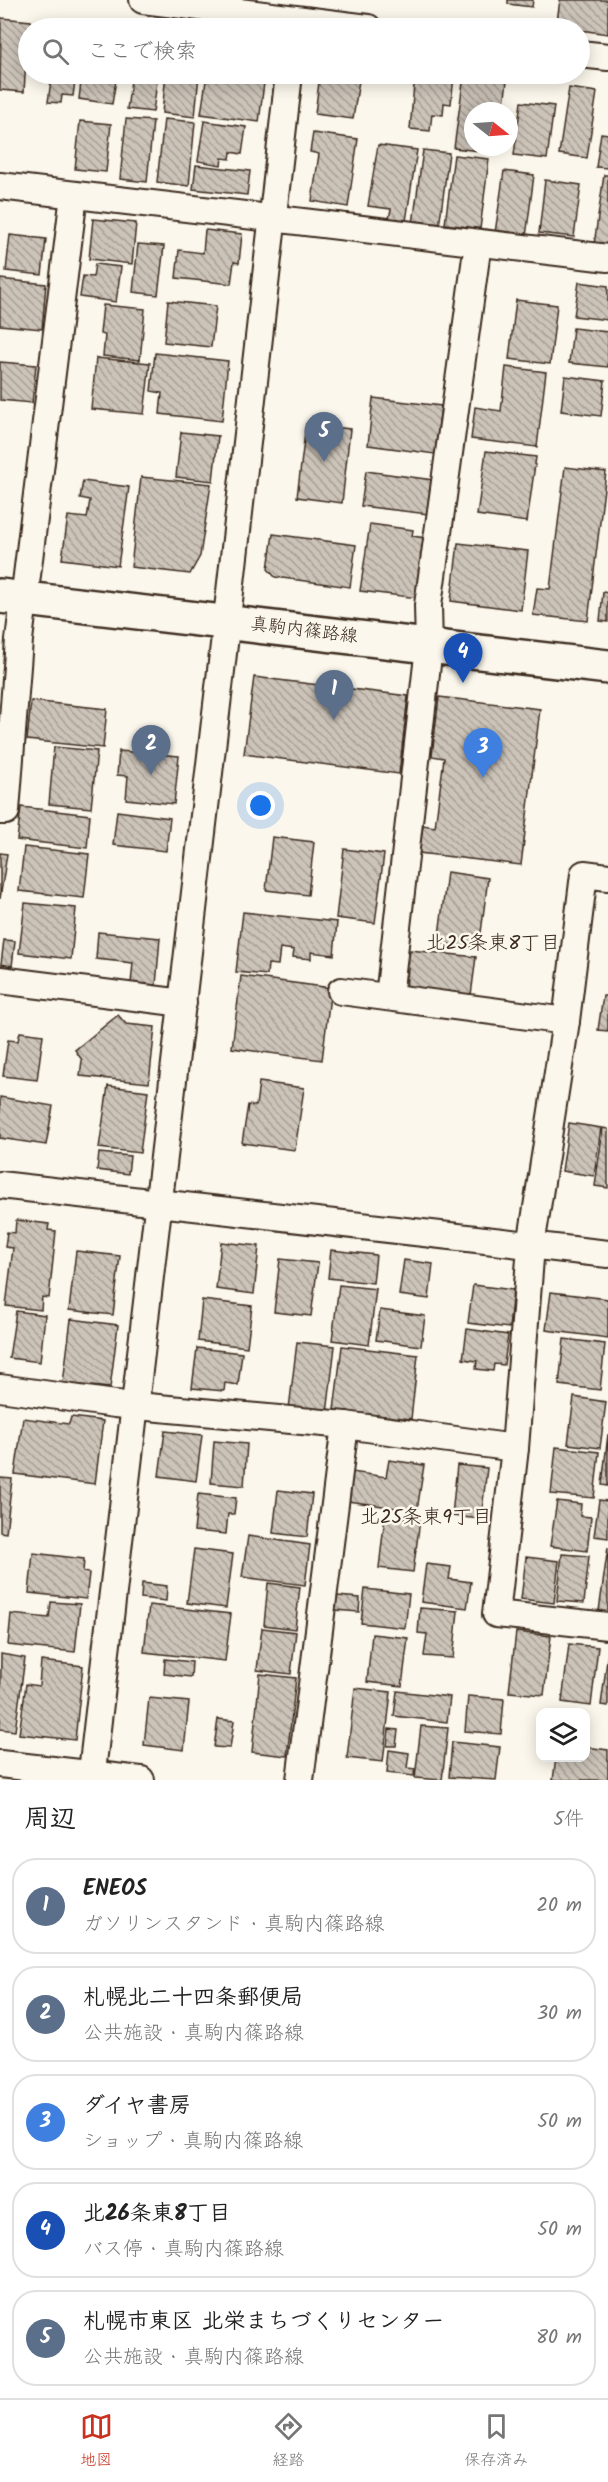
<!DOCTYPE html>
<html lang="ja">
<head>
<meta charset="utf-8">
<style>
	body { margin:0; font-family:Kalam,"Klee One",sans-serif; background:#f2f2f2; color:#222 }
	.controls { position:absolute; right:18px; bottom:18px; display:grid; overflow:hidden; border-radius:12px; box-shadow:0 3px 15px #0003 }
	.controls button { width:54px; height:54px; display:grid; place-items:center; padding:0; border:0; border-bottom:2px solid #e0e0e0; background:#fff; color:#222; font:30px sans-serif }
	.compass { position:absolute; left:464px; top:102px; width:54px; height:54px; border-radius:50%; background:#fff; box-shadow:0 3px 15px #0003; rotate:107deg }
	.you { position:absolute; left:261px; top:806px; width:21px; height:21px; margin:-15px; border:4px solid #fff; border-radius:50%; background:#1a73e8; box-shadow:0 0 0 9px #1a73e833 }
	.badge { display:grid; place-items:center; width:39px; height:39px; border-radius:50%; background:#c8321e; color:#fff; font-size:20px; font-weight:700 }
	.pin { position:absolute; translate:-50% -50px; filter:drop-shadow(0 2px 3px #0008) }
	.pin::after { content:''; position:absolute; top:32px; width:21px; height:18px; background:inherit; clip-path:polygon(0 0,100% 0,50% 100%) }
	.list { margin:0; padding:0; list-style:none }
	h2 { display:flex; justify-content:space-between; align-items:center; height:78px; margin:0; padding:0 24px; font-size:26px }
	h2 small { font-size:20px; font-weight:400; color:#767676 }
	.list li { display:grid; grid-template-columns:39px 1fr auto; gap:18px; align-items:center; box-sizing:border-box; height:96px; margin:0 12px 12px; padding:0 12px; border:2px solid #e0e0e0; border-radius:24px }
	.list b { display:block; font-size:22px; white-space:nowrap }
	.list p { margin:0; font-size:20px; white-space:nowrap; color:#767676 }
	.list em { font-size:20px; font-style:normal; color:#767676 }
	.icon { flex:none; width:33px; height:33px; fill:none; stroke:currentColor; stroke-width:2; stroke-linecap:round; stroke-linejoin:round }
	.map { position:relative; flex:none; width:608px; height:1780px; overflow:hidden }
	.search { position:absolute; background:#fff; box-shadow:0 3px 15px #0003; left:18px; right:18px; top:18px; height:66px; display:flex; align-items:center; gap:15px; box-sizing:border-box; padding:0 21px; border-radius:33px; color:#767676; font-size:22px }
	.sheet { height:618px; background:#fff }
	nav { display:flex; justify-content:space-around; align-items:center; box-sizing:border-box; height:84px; border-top:2px solid #e0e0e0; background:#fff; font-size:16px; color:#767676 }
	nav a { display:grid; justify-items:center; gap:3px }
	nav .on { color:#c8321e }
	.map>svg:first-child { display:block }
	.building { fill:url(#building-back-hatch); stroke:#3b2a1e; stroke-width:1.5 }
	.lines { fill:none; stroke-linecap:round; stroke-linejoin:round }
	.street-casing { stroke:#3b2a1e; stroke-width:30 }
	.primary-casing { stroke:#3b2a1e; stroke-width:38 }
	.street { stroke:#fbf7ec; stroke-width:26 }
	.primary { stroke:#fbf7ec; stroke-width:33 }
	.labels { text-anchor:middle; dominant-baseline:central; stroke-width:5; stroke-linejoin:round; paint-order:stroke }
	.street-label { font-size:18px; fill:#3b2a1e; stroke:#fbf7ec }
	.neighbourhood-label { font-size:20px; fill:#3b2a1e; stroke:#fbf7ec }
</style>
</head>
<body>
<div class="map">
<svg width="608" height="1780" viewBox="0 0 608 1780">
	<defs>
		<pattern id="building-back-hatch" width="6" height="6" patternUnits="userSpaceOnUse" patternTransform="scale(1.5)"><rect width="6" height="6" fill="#ccc4b9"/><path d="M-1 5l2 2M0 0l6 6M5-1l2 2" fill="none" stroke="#a79f96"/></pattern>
	</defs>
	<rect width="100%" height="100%" fill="#fbf7ec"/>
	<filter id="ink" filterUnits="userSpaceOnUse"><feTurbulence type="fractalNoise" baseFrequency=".0167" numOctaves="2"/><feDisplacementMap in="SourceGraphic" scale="12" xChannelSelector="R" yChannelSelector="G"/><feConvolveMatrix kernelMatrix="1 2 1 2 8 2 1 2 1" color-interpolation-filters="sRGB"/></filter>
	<g filter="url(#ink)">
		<!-- building -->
		<g class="building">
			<path d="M508,0h25l-1,7 -24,-3z"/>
			<path d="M560,0h48v34l-28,-4v-2h-24z"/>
			<path d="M1,18l30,3v7h-3l-4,64 -24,-2z"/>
			<path d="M52,74h24l-3,22 -11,-1 -1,8 -13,-1z"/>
			<path d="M82,74h35l-5,30 -33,-5z"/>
			<path d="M132,74h26l-5,38 -26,-3z"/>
			<path d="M166,74h33l-4,43 -33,-4z"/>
			<path d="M207,74l58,1 -6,47 -58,-8z"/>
			<path d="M320,74h40l-7,45 -38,-5z"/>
			<path d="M415,74l39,2 -3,28 -7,-1 -1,12 -11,-1 -2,17 -20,-2z"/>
			<path d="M464,75l43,6 -4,30h-30v36h25l-1,6 -43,-5z"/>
			<path d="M569,88l28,4 -10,66 -28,-4z"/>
			<path d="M521,102l33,4 -7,53 -33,-4z"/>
			<path d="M126,119l27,2 -6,61 -27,-3z"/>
			<path d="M164,119l31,3 -6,64 -32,-4z"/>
			<path d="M80,121l31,3 -5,48 -31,-3z"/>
			<path d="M204,121l42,6 -4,27 -11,-2 -1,7 -8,-1 -1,7 -23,-4z"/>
			<path d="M313,133l45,6 -10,68 -36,-6 7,-47 -9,-2z"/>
			<path d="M601,133l7,1v34l-12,-1z"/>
			<path d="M378,145l39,5 -11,71 -17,-2 2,-10 -23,-3z"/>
			<path d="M423,150l26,3 -10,74 -26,-3z"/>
			<path d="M454,155l35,4 -9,70 -35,-5z"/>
			<path d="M196,165l54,6 -3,24 -54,-6z"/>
			<path d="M504,171l30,4 -8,62 -31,-4z"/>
			<path d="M604,175h4v72l-14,-2z"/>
			<path d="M545,180l36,5 -7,52 -35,-4z"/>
			<path d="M93,219l43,4 -4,41 -43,-5z"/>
			<path d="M205,230l37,4 -3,29 -5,-1 -3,22 -55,-6 3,-28 24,3z"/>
			<path d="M10,235l36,4 -4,36 -36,-4z"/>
			<path d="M138,244l26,2 -6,49 -25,-3z"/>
			<path d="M95,264l26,3 -5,35 -36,-5 3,-21 10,1z"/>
			<path d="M0,279l46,5 -4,45 -42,-4z"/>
			<path d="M579,282l29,4v34l-34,-4z"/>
			<path d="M516,300l41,5 -7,59 -41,-5z"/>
			<path d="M168,301l48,5 -5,41 -47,-5z"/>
			<path d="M103,305l42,4 -5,51 -37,-4 2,-21 -5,-1z"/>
			<path d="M573,328l35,4v35l-39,-4z"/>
			<path d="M155,353l73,8 -6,60 -62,-7 2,-21 -11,-2z"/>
			<path d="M96,358l54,5 -6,51 -53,-5z"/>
			<path d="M0,362l36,3 -4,38 -32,-3z"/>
			<path d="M506,367l40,5 -9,75 -66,-8 4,-32 26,4z"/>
			<path d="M565,376l40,5 -4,35 -40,-5z"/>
			<path d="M373,398l68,8 -6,48 -67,-9z"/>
			<path d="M306,424l44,5 -8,74 -45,-6z"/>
			<path d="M181,432l37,4 -5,45 -37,-4z"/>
			<path d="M486,451l50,6 -9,65 -50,-7z"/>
			<path d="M565,467l41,5 -18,149 -55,-6 4,-27 13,1z"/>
			<path d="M366,471l67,9 -5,34 -67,-8z"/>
			<path d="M141,477l70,7 -11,72 -10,18 -59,-7z"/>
			<path d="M83,481l46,6 -11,79 -56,-7 6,-43 19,2 3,-18 -10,-2z"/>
			<path d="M370,524l43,6 -1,6 14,2 -8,60 -58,-7z"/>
			<path d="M273,534l83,11 -6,42 -75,-10 -7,-8z"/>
			<path d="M458,543l70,8 -7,59 -70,-9z"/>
			<path d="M603,592l5,1v29l-8,-1z"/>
			<path d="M254,677l154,19 -9,78 -155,-20z"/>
			<path d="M439,697l101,12 -19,156 -102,-12 4,-28 12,2 9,-69 -12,-2z"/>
			<path d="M31,701l76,8 -4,39 -76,-8z"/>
			<path d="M54,747l43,4 -6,57 -42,-4z"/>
			<path d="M119,751l60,5 -5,48 -48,-5 2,-23 -11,-1z"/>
			<path d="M21,807l69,8 -3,33 -70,-8z"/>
			<path d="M117,811l53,7 -4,33 -53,-6z"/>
			<path d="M272,837l42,5 -6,53 -42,-5z"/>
			<path d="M24,847l65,7 -5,44 -65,-7z"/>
			<path d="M344,849l40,5 -9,69 -39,-5z"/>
			<path d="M0,853l7,1 -7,45z"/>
			<path d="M447,872l41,6 -9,70 -41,-5z"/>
			<path d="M25,903l51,5 -5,51 -52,-6z"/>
			<path d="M243,912l94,10 -3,33 -23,-3v7l-18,-2 1,-7 -14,-2 -2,17 -10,-1 -1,11 -31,-3z"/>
			<path d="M98,932l62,6 -4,47 -25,-2 2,-20 -37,-4z"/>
			<path d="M4,940l11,1 -3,25 -11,-2z"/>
			<path d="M410,950l66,7 -5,38 -65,-7z"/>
			<path d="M241,976l90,12 -9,72 -90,-12z"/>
			<path d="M603,996h5v35l-10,-1z"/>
			<path d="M118,1015l8,9 29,3 -6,56 -69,-7 2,-16 -7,-10z"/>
			<path d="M20,1032l23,3 -6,45 -34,-4 5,-36 10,1z"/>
			<path d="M259,1082l45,6 -9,62 -53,-7 6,-38 8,1z"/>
			<path d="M108,1086l40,5 -8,62 -41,-5z"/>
			<path d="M0,1097l53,9 -7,39 -46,-7z"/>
			<path d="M569,1123l32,5 -7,48 -32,-5z"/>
			<path d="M603,1128l5,1v59l-13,-2z"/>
			<path d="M99,1153l31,3 -2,18 -31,-4z"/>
			<path d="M16,1220l33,4 -1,6 8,1 -7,67 -7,-1 -1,13 -35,-4 7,-58 -8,-1 2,-15 8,1z"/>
			<path d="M221,1242l38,4 -5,48 -38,-5z"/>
			<path d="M331,1250l45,5 -3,28 -45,-5z"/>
			<path d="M76,1251l44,5 -7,59 -44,-5z"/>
			<path d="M280,1259l38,4 -7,53 -37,-4z"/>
			<path d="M404,1260l29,4 -4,35 -30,-4z"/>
			<path d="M339,1285l37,4 -7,56 -37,-5z"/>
			<path d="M473,1285l40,5 -4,38 -41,-5z"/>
			<path d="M551,1292l57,7v39l-62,-8z"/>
			<path d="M202,1300l50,6 -5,41 -49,-6z"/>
			<path d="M380,1310l45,6 -4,30 -45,-6z"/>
			<path d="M16,1311l29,4 -5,47 -31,-4z"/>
			<path d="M71,1319l47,6 -8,63 -47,-5z"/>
			<path d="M467,1329l41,6 -4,30 -10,-1 -1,7 -17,-2 1,-8 -14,-2z"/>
			<path d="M564,1339l41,5 -5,46 -41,-5z"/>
			<path d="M297,1342l38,4 -8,68 -38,-5z"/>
			<path d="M342,1346l76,9 -7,64 -77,-9z"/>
			<path d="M197,1348l45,5 -4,32 -13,-2 -1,8 -32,-3z"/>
			<path d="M574,1397l32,5 -6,46 -32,-4z"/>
			<path d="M71,1417l32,4 -8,63 -80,-10 8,-56 46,6z"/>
			<path d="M165,1431l37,4 -6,46 -37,-5z"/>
			<path d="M608,1434v52l-6,-1z"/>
			<path d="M214,1441l33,3 -3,42 -33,-3z"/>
			<path d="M556,1447l43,5 -5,46 -43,-4z"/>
			<path d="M389,1460l35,5 -7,46 -69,-10 4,-29 34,5z"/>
			<path d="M457,1465l30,3 -6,51 -29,-3z"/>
			<path d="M0,1478l12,1 -6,54 -6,-1z"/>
			<path d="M278,1490l34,4 -5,43 -34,-4z"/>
			<path d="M198,1494l38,4 -2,16h-6l-2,20 -32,-3z"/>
			<path d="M599,1500l9,1v37l-14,-2z"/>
			<path d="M557,1501l24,3 -1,12 11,1 -4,34 -37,-5z"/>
			<path d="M385,1516l35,4 -7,52 -34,-4z"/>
			<path d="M248,1536l62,9 -5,40 -63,-8z"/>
			<path d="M608,1547v66l-9,-2z"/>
			<path d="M194,1549l39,5 -7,54 -39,-5z"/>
			<path d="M33,1553l51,6 -1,13 6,1 -3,26 -57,-6z"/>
			<path d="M562,1554l27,2 -5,47 -27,-2z"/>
			<path d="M526,1557l33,4 -5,42 -33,-4z"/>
			<path d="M426,1564l25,3 -2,12 22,3 -4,26 -46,-6z"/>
			<path d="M142,1583l25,3 -1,15 -25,-3z"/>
			<path d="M268,1583l32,4 -5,42 -31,-4z"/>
			<path d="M365,1589l44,5 -4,34 -44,-5z"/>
			<path d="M337,1596l23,2 -1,14 -24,-2z"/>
			<path d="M51,1602l29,2 -5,48 -67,-7 3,-31 38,4z"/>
			<path d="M149,1605l82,9 -6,47 -81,-9z"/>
			<path d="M420,1608l38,3 -5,47 -29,-2 3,-22 -9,-1z"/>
			<path d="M262,1628l34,4 -5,42 -34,-4z"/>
			<path d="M516,1632l35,4 -7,59 -35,-3z"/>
			<path d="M372,1634l36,4 -6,48 -35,-4z"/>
			<path d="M569,1644l29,3 -7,59 -29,-4z"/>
			<path d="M608,1653v53l-7,-1z"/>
			<path d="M1,1654l24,4 -10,73 -15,-2z"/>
			<path d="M165,1659l27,3 -1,15 -27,-3z"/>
			<path d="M41,1661l42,5 -8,74 -56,-6 7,-50 13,2z"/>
			<path d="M260,1674l36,4 -9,78 -35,-4z"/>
			<path d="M355,1688l36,4 -8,70 -36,-4z"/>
			<path d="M397,1691l53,6 -3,25 -53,-6z"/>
			<path d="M468,1696l36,3 -3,35 -36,-3z"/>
			<path d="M149,1698l40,4 -5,48 -40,-5z"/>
			<path d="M218,1719l16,2 -4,27 -16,-1z"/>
			<path d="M421,1726l27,2 -6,52 -27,-2z"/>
			<path d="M389,1729l9,1 -2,16h-9z"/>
			<path d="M452,1742l48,5 -4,33 -47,-3z"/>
			<path d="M586,1747l22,3v30h-55l3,-22h30z"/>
			<path d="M389,1750l20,3 -2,15 8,1 -1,7 -27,-3z"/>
		</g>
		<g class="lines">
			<!-- street casing -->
			<g class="street-casing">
				<g id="street">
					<path d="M143,0l225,28"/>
					<path d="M580,54l28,3"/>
					<path d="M0,186l608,72"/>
					<path d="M0,811h6l13,-171 55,-445"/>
					<path d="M608,877l-24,-3 -18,147 -35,225 -16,202 -19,166 112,12"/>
					<path d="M0,980l183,23"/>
					<path d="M341,991l225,30"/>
					<path d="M389,997l40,-350 -1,-42 50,-362"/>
					<path d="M0,1185l608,69"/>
					<path d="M0,1388l115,16 230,21 170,23"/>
					<path d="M0,1764l141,16"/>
					<path d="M91,1780l131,-1118 67,-588"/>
					<path d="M300,1780l45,-355"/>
				</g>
			</g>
			<!-- primary casing -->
			<g class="primary-casing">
				<path id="primary" d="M0,596l608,71"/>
			</g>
			<!-- street -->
			<use href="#street" class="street"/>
			<!-- primary -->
			<use href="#primary" class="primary"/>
		</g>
	</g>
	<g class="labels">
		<!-- street labels -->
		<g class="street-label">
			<text transform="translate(304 631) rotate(7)">真駒内篠路線</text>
		</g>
		<!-- neighbourhood labels -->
		<g class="neighbourhood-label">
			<text x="493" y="944">北25条東8丁目</text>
			<text x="426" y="1518">北25条東9丁目</text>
		</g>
	</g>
</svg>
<div class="controls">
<button><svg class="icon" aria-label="layers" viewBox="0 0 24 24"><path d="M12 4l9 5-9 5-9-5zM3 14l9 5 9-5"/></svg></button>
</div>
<svg class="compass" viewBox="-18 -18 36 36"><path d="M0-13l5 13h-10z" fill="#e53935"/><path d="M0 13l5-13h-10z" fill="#767676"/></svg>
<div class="you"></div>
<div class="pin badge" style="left:334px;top:720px;background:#5c6f8a">1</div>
<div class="pin badge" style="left:151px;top:775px;background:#5c6f8a">2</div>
<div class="pin badge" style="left:483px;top:778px;background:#3f7fe0">3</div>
<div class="pin badge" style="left:463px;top:683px;background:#1a4fb4">4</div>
<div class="pin badge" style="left:324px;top:462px;background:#5c6f8a">5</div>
<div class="search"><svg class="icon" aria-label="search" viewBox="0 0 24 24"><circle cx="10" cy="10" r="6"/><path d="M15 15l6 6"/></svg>ここで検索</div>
</div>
<section class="sheet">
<h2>周辺<small>5件</small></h2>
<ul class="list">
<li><span class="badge" style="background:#5c6f8a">1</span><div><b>ENEOS</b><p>ガソリンスタンド · 真駒内篠路線</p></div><em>20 m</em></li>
<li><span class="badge" style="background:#5c6f8a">2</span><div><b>札幌北二十四条郵便局</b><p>公共施設 · 真駒内篠路線</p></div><em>30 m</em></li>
<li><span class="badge" style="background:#3f7fe0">3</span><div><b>ダイヤ書房</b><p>ショップ · 真駒内篠路線</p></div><em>50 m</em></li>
<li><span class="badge" style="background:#1a4fb4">4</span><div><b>北26条東8丁目</b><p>バス停 · 真駒内篠路線</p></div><em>50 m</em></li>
<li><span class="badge" style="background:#5c6f8a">5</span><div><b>札幌市東区 北栄まちづくりセンター</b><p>公共施設 · 真駒内篠路線</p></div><em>80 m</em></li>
</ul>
</section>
<nav>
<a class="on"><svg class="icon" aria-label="map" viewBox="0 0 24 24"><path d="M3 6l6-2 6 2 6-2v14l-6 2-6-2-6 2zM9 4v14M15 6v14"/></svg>地図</a>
<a><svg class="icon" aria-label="directions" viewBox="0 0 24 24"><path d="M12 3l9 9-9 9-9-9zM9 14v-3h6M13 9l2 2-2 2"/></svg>経路</a>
<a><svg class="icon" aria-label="saved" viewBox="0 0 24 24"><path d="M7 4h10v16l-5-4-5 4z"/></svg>保存済み</a>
</nav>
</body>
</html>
